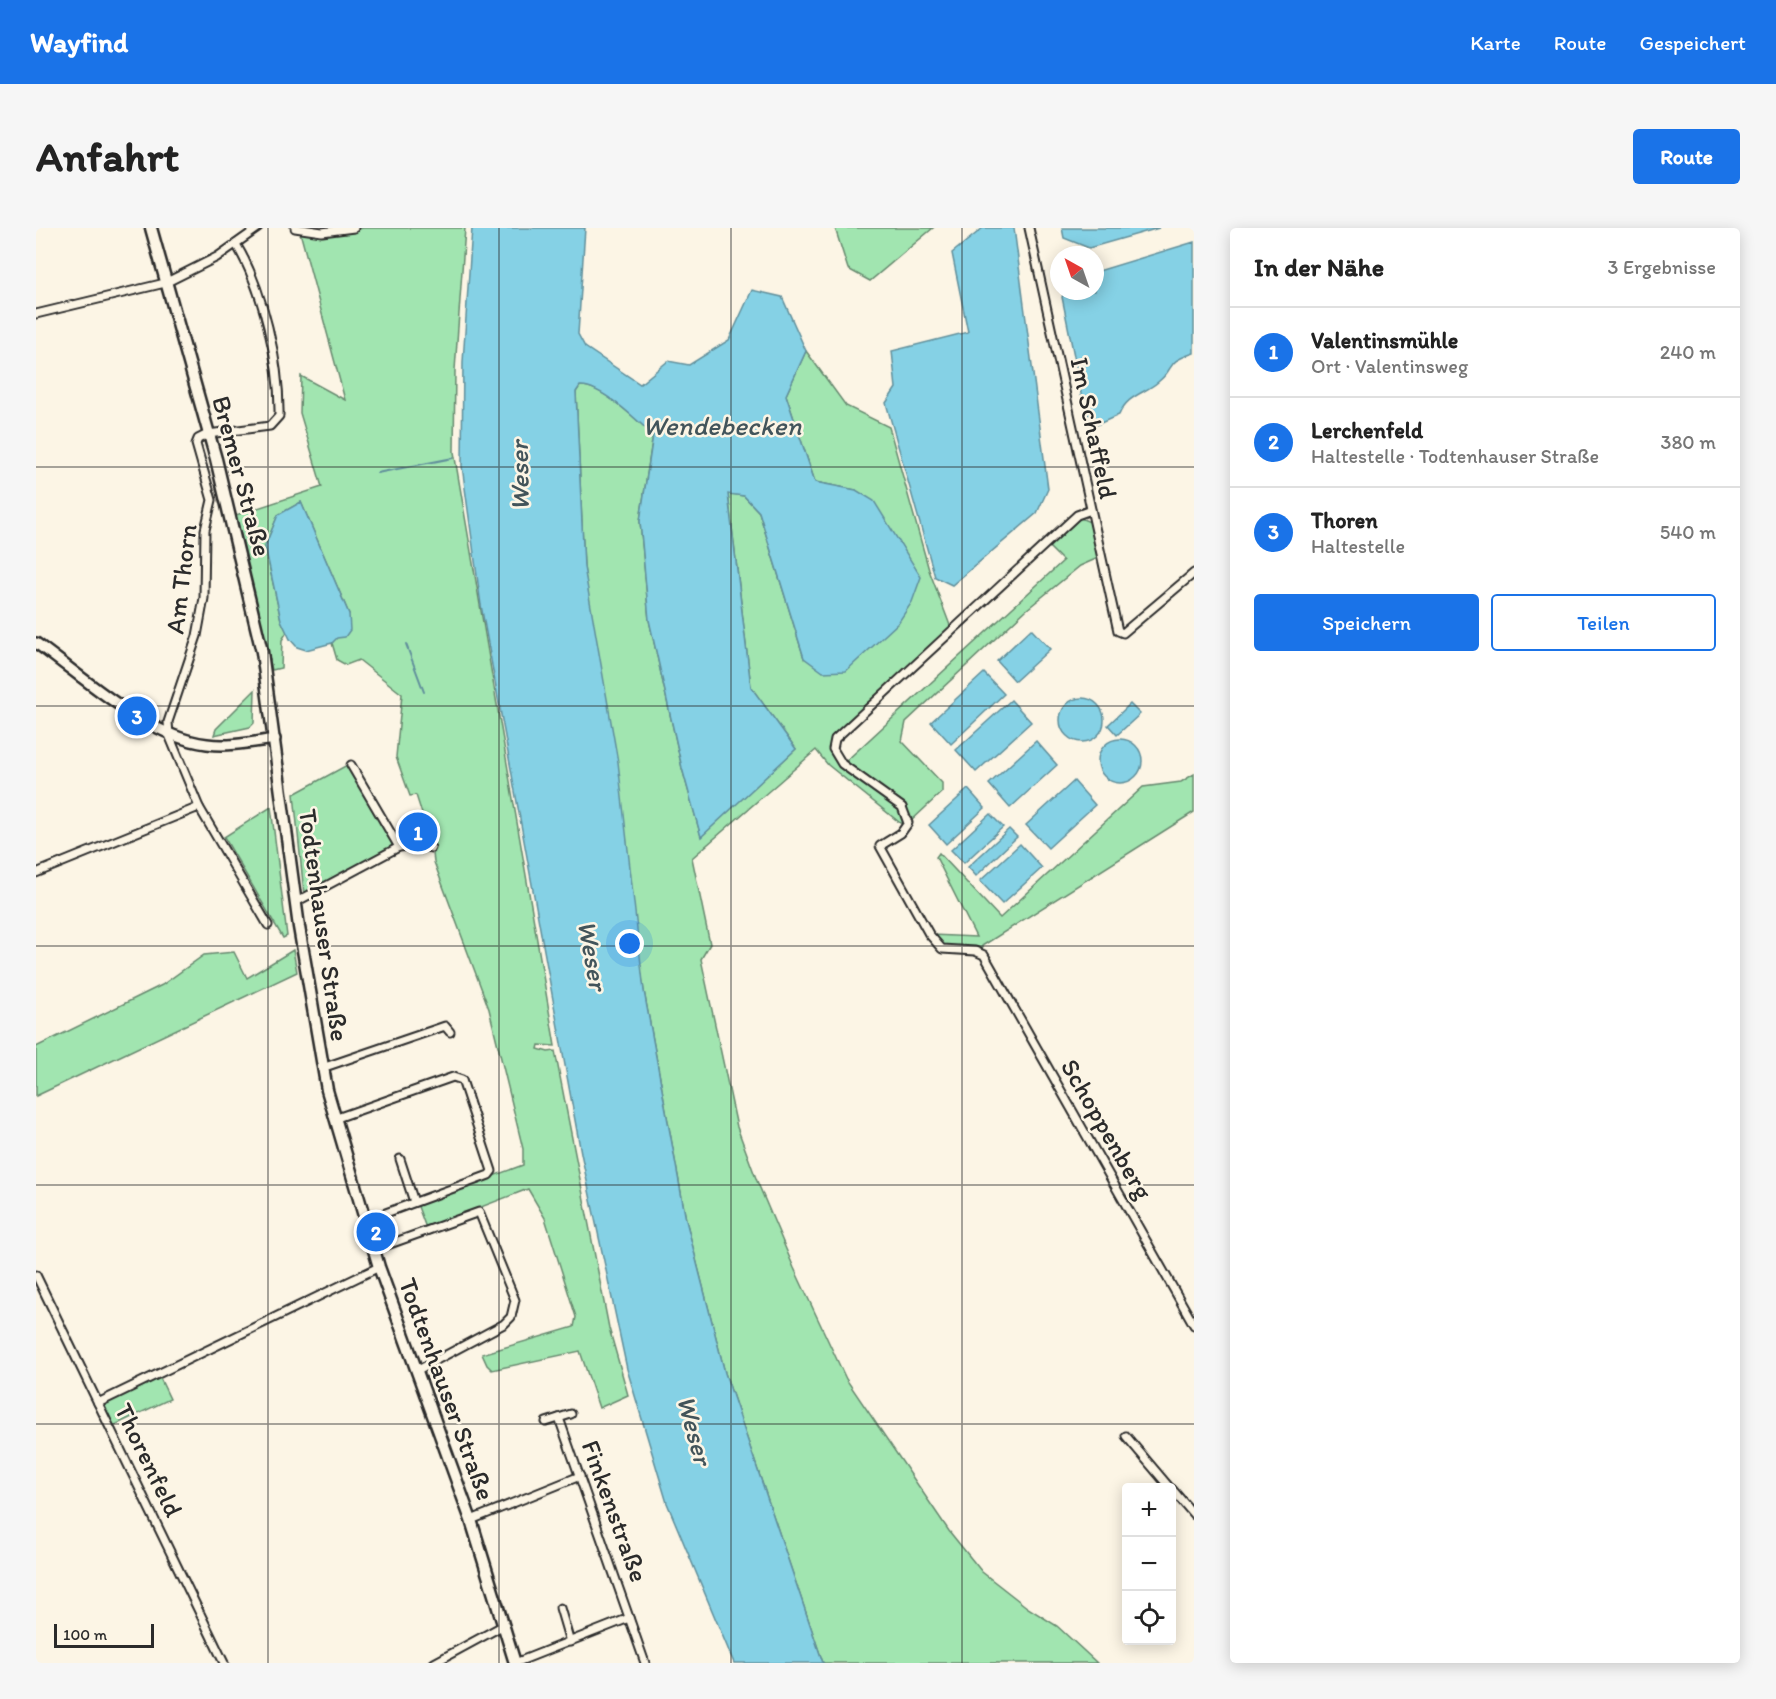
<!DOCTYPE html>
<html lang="de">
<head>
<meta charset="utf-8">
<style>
	body { margin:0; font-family:Itim,sans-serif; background:#f6f6f6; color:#222 }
	.controls { position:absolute; right:18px; bottom:18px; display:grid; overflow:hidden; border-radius:6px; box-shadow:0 3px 15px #0003 }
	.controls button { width:54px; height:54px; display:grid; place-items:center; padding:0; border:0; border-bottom:2px solid #e0e0e0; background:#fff; color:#222; font:30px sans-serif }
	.compass { position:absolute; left:1014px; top:18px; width:54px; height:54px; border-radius:50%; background:#fff; box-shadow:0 3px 15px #0003; rotate:320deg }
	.scale { position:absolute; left:18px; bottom:15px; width:100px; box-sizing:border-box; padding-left:6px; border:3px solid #2b2b2b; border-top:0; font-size:16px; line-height:21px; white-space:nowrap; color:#2b2b2b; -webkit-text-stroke:4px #fcf5e5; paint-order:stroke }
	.you { position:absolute; left:594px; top:716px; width:21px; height:21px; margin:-15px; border:4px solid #fff; border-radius:50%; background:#1a73e8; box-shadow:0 0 0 9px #1a73e833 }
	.badge { display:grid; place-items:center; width:39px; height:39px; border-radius:50%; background:#1a73e8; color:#fff; font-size:20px; font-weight:700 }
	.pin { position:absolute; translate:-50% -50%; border:3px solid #fff; box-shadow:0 2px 6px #0006 }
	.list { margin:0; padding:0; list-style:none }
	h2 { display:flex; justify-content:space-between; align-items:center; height:78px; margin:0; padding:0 24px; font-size:26px }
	h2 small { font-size:20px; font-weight:400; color:#767676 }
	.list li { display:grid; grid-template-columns:39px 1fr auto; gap:18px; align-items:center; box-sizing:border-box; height:90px; padding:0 24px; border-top:2px solid #e0e0e0 }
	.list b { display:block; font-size:22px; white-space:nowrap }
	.list p { margin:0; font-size:20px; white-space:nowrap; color:#767676 }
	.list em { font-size:20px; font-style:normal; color:#767676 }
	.actions { display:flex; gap:12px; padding:18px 24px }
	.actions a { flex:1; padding:14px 0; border:2px solid #1a73e8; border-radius:6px; text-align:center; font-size:21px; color:#1a73e8 }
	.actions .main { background:#1a73e8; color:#fff }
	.icon { flex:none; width:33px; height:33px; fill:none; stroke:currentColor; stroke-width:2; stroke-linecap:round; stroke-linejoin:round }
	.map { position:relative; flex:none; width:1158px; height:1435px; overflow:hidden; border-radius:6px }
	header { display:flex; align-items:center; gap:36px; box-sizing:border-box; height:84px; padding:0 30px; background:#1a73e8; color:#fff }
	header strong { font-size:28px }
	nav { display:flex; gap:33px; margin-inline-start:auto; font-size:21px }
	.intro { display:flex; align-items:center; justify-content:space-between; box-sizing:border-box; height:144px; padding:0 36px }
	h1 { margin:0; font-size:42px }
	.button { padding:15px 27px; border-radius:6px; background:#1a73e8; color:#fff; font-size:21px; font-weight:700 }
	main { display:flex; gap:36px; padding:0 36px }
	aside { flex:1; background:#fff; border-radius:6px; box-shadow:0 3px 15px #0003 }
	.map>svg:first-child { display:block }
	.green { fill:#a1e5b0; stroke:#66886e; stroke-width:1.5 }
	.water { fill:#85d1e5; stroke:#618f9b; stroke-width:1.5 }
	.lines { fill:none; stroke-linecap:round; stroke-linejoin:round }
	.stream { stroke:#618f9b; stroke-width:2 }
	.street-casing { stroke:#2b2b2b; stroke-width:11 }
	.secondary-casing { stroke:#2b2b2b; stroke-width:14 }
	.primary-casing { stroke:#2b2b2b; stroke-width:15 }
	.street { stroke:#fcf5e5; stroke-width:7 }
	.secondary { stroke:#fcf5e5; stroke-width:9 }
	.primary { stroke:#fcf5e5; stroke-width:10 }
	.grid { fill:none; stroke:#2b2b2b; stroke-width:1.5; stroke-opacity:0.55 }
	.labels { text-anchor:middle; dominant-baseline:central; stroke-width:5; stroke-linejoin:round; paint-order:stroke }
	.street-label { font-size:26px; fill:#2b2b2b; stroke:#fcf5e5 }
	.water-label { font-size:27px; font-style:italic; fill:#42545a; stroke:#fcf5e5 }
</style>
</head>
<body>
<header>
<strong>Wayfind</strong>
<nav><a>Karte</a><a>Route</a><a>Gespeichert</a></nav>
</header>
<div class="intro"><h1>Anfahrt</h1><a class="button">Route</a></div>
<main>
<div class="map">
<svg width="1158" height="1435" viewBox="0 0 1158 1435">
	<rect width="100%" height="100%" fill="#fcf5e5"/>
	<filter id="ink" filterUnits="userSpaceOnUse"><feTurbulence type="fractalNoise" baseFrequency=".0167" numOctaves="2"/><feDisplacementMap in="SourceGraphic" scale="12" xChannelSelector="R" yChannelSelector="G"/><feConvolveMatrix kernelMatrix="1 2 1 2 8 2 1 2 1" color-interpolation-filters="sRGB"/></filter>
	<g filter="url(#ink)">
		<!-- green -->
		<g class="green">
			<path d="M327,0h102l-10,142 -1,82 101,594 -16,-1 -1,4 10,3 7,-1 54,277 19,67 -29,13 -19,-57 -88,19 -5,-5 -5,-11 92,-27 2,-10 -31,-99 -17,-29 -102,39 -9,-24 106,-39v-16l-34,-140 -55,-147 -2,-17 -16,-50 -6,1 -14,-39 6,-63 -43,-34 -13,5 -9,-5 -5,-17 17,-29 -48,-112 -23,13 -13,31 16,74 6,12 -5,8 -1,28 -9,2 -36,-155 86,-28 -22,-74 1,-37 44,24 -45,-168h44z"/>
			<path d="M799,0h98l-63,53 -22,-12z"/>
			<path d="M770,123l40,55 43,21 40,143 22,58 -118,109 -2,13 3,9 66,49 6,14 -2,4 -76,-61 -12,-15 -124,108 18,86 -9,15 36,168 20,54 37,87 52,111 103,152 33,41 46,36 29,18 40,37h-274l-98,-290 -39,-153 -42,-229 -60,-424 -8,-175 4,-6c21,-2 57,35 73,48l-13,87 9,99 33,148 19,68 95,-87 -45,-62 -23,-194 16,3 15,16 45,146 52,-168 -41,-8 -29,-87z"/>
			<path d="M1042,289l12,5 8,36 -18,8 -54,44 -120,112 -4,19 40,42v9l-32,30 -7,-16 -59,-43 219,-202 -16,-16z"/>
			<path d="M219,462l-1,33 -4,4 -36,8 2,-6z"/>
			<path d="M313,536l44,77 -2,8 -87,45 -10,-100z"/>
			<path d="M1158,546v38l-212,134v4l-40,-3 -9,-12 43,2 -40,-80 3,-4 61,65 143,-131 38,-5z"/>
			<path d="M235,579l16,129 -4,2 -59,-101z"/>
			<path d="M257,722l4,22 -261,124v-49l126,-62 42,-30 30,-3 13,26z"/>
			<path d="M123,1148l11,23 -57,27 -11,-22z"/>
		</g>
		<!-- water -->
		<g class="water">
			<path d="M436,0h113l-7,106 7,13 55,37 28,-23 21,4 40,-25 23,-50 30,7 24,54 -20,44 29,87 41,8 18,11 47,76 -9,25 -14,21 -52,48 -23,1 -19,-14 -45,-146 -15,-16 -16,-2 23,193 45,62 -95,88 -19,-69 -33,-148 -9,-99 13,-86c-15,-14 -53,-51 -73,-49l-4,6 8,175 34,195 26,229 42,229 39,153 98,290h-89l-67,-160 -40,-134 -46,-216 -100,-548 -19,-139 1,-104z"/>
			<path d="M947,0h31l34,261 -11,24 -85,72 -17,-8 -49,-174 10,-15 -4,-37 76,-19 -16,-79z"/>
			<path d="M1026,0h97l-70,20 -25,-10z"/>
			<path d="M1158,14v111c-31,10 -17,14 -36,29 -14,12 -31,13 -39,33l-25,11c-7,-14 -19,-35 -11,-50l-7,-10 -14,-69 3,-6h30v-19z"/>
			<path d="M265,274l48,112 1,16 -5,7 -8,1 -5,5 -26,7 -9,-3 -7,-8 -9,-19 -16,-74 13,-31z"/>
			<path d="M995,401l19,20 -35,32 -18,-20z"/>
			<path d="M948,445l20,21 -53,50 -20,-22z"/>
			<circle cx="1046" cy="492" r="22"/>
			<path d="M975,472l20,22 -55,50 -20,-22z"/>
			<path d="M1094,476l10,10 -23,21 -9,-10z"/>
			<circle cx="1084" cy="533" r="22"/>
			<path d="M1000,513l21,24 -47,43 -21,-24z"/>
			<path d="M1038,553l21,24 -47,43 -22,-23z"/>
			<path d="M932,561l17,19 -39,36 -17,-19z"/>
			<path d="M954,586l13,13 -39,36 -13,-13z"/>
			<path d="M973,601l8,8 -41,39 -8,-9z"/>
			<path d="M984,616l22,24 -40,36 -22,-23z"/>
		</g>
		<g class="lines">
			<!-- stream -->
			<g class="stream">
				<path d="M341,245l76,-15"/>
				<path d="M370,416l18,48"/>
			</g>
			<!-- street casing -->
			<g class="street-casing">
				<g id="street">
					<path d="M259,0l27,4 32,-4"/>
					<path d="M993,0l89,403 5,2 71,-60"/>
					<path d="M200,16c27,45 44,119 43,172l-9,10 -62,8 -10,5 -2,5 16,56 -7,30 -1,68 -7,38 -29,86 1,13 30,72 69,118"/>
					<path d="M0,86l129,-31 52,-26 41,-29"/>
					<path d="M1055,282l-14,5 -242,224 -2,10 9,15 60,43 6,16 -7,10 -21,13 49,88 13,15 33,2 9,4 210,370"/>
					<path d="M315,537l48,82"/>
					<path d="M0,645l163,-66"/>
					<path d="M260,674l103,-55 19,-2 13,3"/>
					<path d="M286,840l123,-42 5,6"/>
					<path d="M298,891l119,-42 9,3 30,91 -3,4 -125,46"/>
					<path d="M364,931l14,43"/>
					<path d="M337,1022l106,-38 36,88 -4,17 -7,7 -88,47"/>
					<path d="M0,1047l188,388"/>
					<path d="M62,1175l281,-136"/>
					<path d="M523,1190l86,245"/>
					<path d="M510,1194l25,-8"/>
					<path d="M1090,1208l44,52"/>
					<path d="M1136,1261l22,26"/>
					<path d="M435,1292l109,-44"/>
					<path d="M524,1380l10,34"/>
					<path d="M398,1435l70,-38"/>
					<path d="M479,1435l114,-45"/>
				</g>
			</g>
			<!-- secondary casing -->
			<g class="secondary-casing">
				<path id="secondary" d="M0,415c49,35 111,94 171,101 23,3 46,-2 68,-5"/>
			</g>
			<!-- primary casing -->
			<g class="primary-casing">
				<path id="primary" d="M115,0l65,231 46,193 37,275 28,163 52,177 92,253 44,143"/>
			</g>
			<!-- street -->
			<use href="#street" class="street"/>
			<!-- secondary -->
			<use href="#secondary" class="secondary"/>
			<!-- primary -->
			<use href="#primary" class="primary"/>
		</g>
	</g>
	<!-- grid -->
	<path class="grid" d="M232,0v1435M463,0v1435M695,0v1435M926,0v1435M0,239h1158M0,478h1158M0,718h1158M0,957h1158M0,1196h1158"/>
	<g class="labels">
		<!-- street labels -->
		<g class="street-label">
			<text transform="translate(1058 200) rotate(78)">Im Schaffeld</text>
			<text transform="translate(206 248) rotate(75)">Bremer Straße</text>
			<text transform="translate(145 351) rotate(-83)">Am Thorn</text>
			<text transform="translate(288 697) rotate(82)">Todtenhauser Straße</text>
			<text transform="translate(1071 901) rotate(60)">Schoppenberg</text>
			<text transform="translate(411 1161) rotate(70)">Todtenhauser Straße</text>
			<text transform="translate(113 1232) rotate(64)">Thorenfeld</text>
			<text transform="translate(579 1283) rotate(70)">Finkenstraße</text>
		</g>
		<!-- water labels -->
		<g class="water-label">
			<text x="686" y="197">Wendebecken</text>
			<text transform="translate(483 248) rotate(-91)">Weser</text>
			<text transform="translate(557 727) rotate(80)">Weser</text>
			<text transform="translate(659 1202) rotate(75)">Weser</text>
		</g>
	</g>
</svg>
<div class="controls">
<button>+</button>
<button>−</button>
<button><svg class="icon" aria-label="locate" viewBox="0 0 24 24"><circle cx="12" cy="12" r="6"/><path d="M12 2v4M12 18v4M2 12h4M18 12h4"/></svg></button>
</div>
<svg class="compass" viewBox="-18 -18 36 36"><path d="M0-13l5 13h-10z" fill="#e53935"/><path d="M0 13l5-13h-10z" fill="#767676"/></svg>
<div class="scale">100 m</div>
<div class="you"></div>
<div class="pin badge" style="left:382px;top:604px">1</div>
<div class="pin badge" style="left:340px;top:1004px">2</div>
<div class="pin badge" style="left:101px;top:488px">3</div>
</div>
<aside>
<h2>In der Nähe<small>3 Ergebnisse</small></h2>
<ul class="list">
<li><span class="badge">1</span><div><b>Valentinsmühle</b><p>Ort · Valentinsweg</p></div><em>240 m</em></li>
<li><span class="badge">2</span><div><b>Lerchenfeld</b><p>Haltestelle · Todtenhauser Straße</p></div><em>380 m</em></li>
<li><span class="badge">3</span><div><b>Thoren</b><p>Haltestelle</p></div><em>540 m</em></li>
</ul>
<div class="actions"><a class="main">Speichern</a><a>Teilen</a></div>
</aside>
</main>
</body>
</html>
